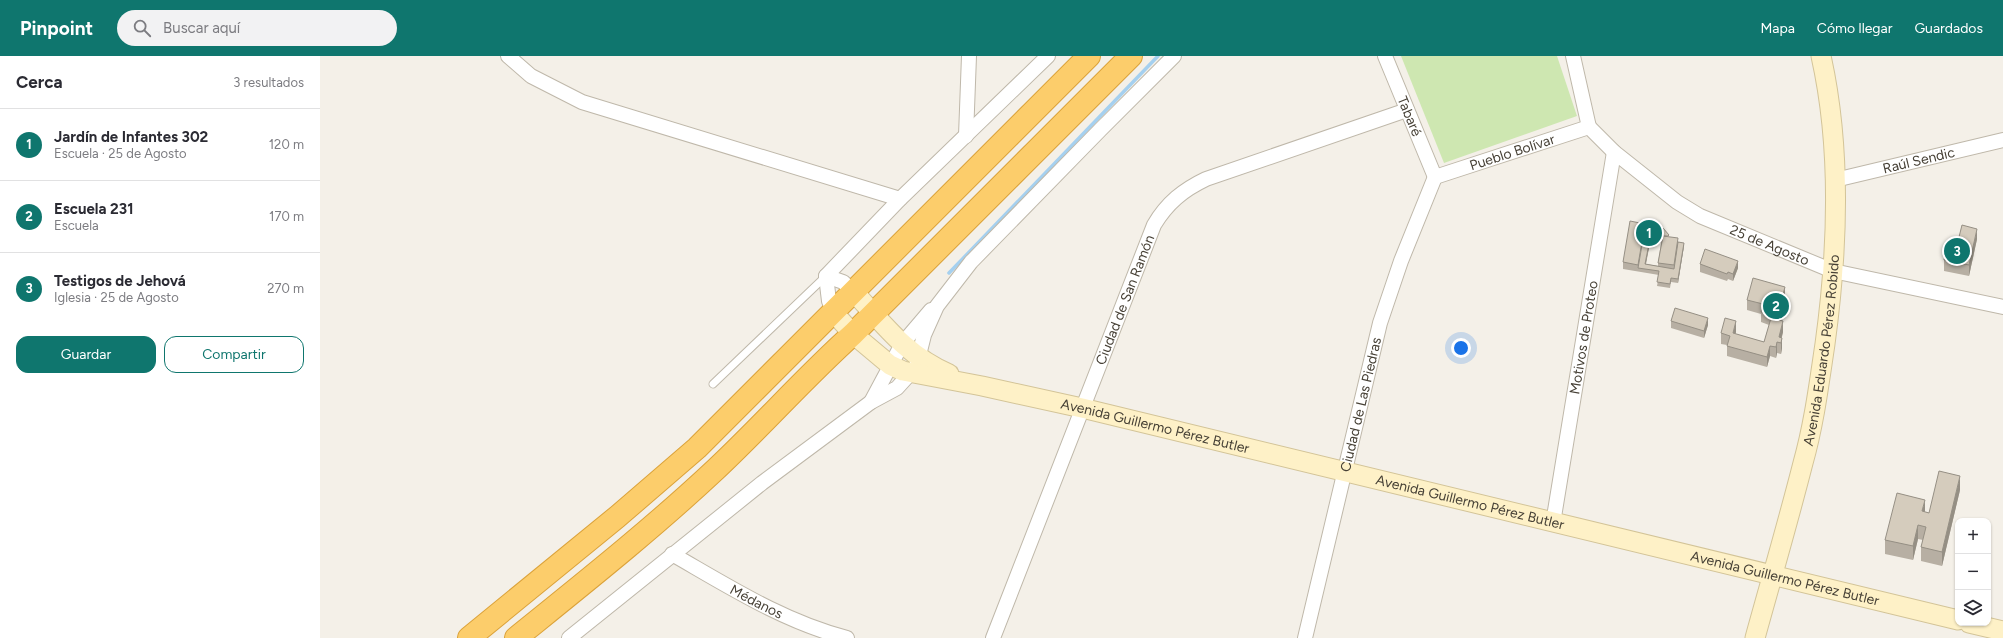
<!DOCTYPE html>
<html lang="es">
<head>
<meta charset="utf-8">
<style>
	body { margin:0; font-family:Figtree,sans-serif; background:#f2f2f3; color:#2b2b33 }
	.controls { position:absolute; right:12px; bottom:12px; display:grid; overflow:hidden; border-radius:8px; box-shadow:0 1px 3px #0004 }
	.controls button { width:36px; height:36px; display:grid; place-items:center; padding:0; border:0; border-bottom:1px solid #e1e1e2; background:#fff; color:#2b2b33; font:20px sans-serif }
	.you { position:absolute; left:1141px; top:292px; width:14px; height:14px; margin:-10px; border:3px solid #fff; border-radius:50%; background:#1a73e8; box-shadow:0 0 0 6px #1a73e833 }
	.badge { display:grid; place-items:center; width:26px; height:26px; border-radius:50%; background:#0f766e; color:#fff; font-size:13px; font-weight:700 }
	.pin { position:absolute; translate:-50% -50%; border:2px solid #fff; box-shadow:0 1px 4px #0006 }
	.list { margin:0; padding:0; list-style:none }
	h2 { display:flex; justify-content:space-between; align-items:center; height:52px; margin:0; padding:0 16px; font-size:17px }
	h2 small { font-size:13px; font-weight:400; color:#7c7c81 }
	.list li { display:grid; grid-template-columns:26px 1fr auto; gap:12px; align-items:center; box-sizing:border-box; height:72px; padding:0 16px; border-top:1px solid #e1e1e2 }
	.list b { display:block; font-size:15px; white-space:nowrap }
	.list p { margin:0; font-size:13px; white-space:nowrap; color:#7c7c81 }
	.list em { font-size:13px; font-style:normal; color:#7c7c81 }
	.actions { display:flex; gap:8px; padding:12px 16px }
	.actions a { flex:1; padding:9px 0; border:1px solid #0f766e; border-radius:12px; text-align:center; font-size:14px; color:#0f766e }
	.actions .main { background:#0f766e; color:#fff }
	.icon { flex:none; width:22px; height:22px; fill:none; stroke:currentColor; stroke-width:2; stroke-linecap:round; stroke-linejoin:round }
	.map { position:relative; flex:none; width:1683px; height:582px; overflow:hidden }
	header { display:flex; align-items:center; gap:24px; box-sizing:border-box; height:56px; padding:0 20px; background:#0f766e; color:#fff }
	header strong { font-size:19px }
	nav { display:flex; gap:22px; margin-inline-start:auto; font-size:14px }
	.search { width:280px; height:36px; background:#f2f2f3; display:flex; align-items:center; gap:10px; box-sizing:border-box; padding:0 14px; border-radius:22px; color:#7c7c81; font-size:15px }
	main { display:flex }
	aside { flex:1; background:#fff }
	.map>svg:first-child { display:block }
	.green { fill:#cee7b1 }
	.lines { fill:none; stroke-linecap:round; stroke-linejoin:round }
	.stream { stroke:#a5d0ef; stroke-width:3.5 }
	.lane-casing { stroke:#bfb8aa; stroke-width:9 }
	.street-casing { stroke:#bfb8aa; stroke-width:16 }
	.secondary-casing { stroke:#d3c498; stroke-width:21 }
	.highway-casing { stroke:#dba23a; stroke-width:24 }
	.lane { stroke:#fff; stroke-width:7 }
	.street { stroke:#fff; stroke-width:14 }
	.secondary { stroke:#fef1c7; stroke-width:19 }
	.highway { stroke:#fccd6b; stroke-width:22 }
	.wall { fill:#b7afa3 }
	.shaded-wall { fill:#958f84 }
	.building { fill:#d5ccbd; stroke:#958f84 }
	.labels { text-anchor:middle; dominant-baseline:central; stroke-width:3; stroke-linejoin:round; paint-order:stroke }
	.street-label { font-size:14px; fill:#474136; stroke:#fff }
</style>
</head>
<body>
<header>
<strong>Pinpoint</strong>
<div class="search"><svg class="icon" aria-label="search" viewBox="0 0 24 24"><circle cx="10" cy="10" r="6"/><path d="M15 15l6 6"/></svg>Buscar aquí</div>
<nav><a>Mapa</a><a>Cómo llegar</a><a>Guardados</a></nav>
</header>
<main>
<aside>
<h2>Cerca<small>3 resultados</small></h2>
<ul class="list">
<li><span class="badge">1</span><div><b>Jardín de Infantes 302</b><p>Escuela · 25 de Agosto</p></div><em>120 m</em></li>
<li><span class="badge">2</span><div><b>Escuela 231</b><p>Escuela</p></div><em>170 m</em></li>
<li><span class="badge">3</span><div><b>Testigos de Jehová</b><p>Iglesia · 25 de Agosto</p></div><em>270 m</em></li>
</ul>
<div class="actions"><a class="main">Guardar</a><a>Compartir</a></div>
</aside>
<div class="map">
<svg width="1683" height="582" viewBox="0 0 1683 582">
	<rect width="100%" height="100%" fill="#f4f0e8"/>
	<!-- green -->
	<path class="green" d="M1081,0h156l20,60 -133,47z"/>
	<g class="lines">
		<!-- stream -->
		<path class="stream" d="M629,217l209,-217"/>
		<!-- lane casing -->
		<g class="lane-casing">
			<path id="lane" d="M393,328l113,-108"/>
		</g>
		<!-- street casing -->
		<g class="street-casing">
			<g id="street">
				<path d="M188,0l23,20 51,26 318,97"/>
				<path id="s1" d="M1065,0l50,121"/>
				<path d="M1253,0l16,71"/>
				<path id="s2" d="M1269,71l25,25 63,50 23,14 133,55 170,36"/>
				<path d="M646,80l3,-80"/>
				<path id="s3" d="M1115,121l154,-50"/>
				<path id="s4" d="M1515,124l168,-40"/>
				<path d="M506,220l17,6 11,10"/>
				<path d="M514,257l-5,-12 -3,-25 74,-77 148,-143"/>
				<path d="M551,346l31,-58 29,-34"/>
				<path id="s5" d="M1233,467l61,-371"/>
				<path id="s6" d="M352,498c56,32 112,68 175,84"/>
				<path d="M249,582l193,-155 109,-81 26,-14 19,-21 8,-32 13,-29 34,-44 129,-132 74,-74"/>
				<path id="s7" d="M673,582l161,-413c13,-22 29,-35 52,-46l201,-69"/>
				<path id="s8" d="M985,582l75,-315 21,-62 34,-84"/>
			</g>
		</g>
		<!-- secondary casing -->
		<g class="secondary-casing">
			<g id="secondary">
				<path d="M534,236c30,33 53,64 95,82"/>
				<path id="s9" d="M514,257l19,21 37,31 13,6 79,15 100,22 876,212"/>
				<path d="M1649,567l34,8"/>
				<path id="s10" d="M1435,582c16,-58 33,-116 48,-175 11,-39 16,-79 22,-119 13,-95 17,-194 -4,-288"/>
			</g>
		</g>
		<!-- highway casing -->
		<g class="highway-casing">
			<g id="highway">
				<path d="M149,582l148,-121 80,-69 392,-392"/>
				<path d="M196,582c68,-55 136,-109 199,-168 47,-44 90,-93 138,-136l278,-278"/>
			</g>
		</g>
		<!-- lane -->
		<use href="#lane" class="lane"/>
		<!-- street -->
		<use href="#street" class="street"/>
		<!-- secondary -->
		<use href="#secondary" class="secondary"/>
		<!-- highway -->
		<use href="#highway" class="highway"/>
	</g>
	<!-- wall -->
	<g class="wall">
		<path d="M1325,172l7,4 -6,32 12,2v-3l3,-20 -5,-5v-4l13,3 9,5 6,4 -6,37 -7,-1 -1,6 -13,-2 2,-11 -36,-6v-7z"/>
		<path d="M1657,183l-8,37 -25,-5v-11l13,-15z"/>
		<path d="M1380,208l38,4 -5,13 -5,-2 -1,2 -27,-9z"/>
		<path d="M1465,242l-6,22 4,12 -1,5v11l-1,6 -4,-1 -1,5 -6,-2 -3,11 -40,-11v-11l-6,-1v-11l15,-1 -1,2 29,8 5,-17 -8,-3v-8l-14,-4v-10z"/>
		<path d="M1351,265l37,4 -4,13 -33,-10z"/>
		<path d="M1640,434l-18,76 -21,-5v-14l2,-7 -5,-1 -5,21 -28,-6v-14l40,-28 4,1z"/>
	</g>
	<!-- shaded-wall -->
	<g class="shaded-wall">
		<path d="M1332,173v3l-7,36v-4z"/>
		<path d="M1657,173v10l-8,37v-11z"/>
		<path d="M1364,187v3l-6,37v-4z"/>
		<path d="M1418,205v7l-5,13v-7z"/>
		<path d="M1465,231v11l-8,29v-11z"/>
		<path d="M1388,262v7l-4,13v-7z"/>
		<path d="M1416,265v11l-3,12v-11z"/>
		<path d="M1463,265v11l-3,11 -1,-6z"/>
		<path d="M1462,282v10l-1,6v-11z"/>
		<path d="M1457,286v11l-1,5v-11z"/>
		<path d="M1450,290v10l-3,11v-10z"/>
		<path d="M1640,420v14l-18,76v-14z"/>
		<path d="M1605,444v14l-3,-3z"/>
		<path d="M1598,469v14l-5,21v-14z"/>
	</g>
	<!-- building -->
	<g class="building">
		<path d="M1310,165l15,3 -7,41 -15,-3z"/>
		<path d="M1642,169l15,4 -8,36 -25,-5 3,-17 10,2z"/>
		<path d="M1325,172l7,1 -7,35 29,5 4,-27 6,1 -6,36 -7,-1 -1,6 -13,-2 2,-11 -21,-3z"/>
		<path d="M1343,172l6,7 -1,1h-5l-1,3 -6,-5z"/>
		<path d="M1343,180l15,2 -4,27 -16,-2z"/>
		<path d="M1385,193l33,12 -5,13 -5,-2 -1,2 -27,-10z"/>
		<path d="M1433,222l32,9 -8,29 -16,-4 2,-8 -16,-4z"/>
		<path d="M1355,252l33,10 -4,13 -33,-10z"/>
		<path d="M1405,262l11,3 -3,12 31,9 7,-24 12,3 -4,16 3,1 -1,5 -4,-1 -1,5 -6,-1 -3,11 -40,-11 3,-10 -9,-3z"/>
		<path d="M1619,415l21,5 -18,76 -21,-5 5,-20 -8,-2 -5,21 -28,-6 12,-47 28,7 -3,11 7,2z"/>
	</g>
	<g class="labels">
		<!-- street labels -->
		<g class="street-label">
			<text stroke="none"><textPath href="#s1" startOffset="65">Tabaré</textPath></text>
			<text stroke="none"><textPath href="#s3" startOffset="81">Pueblo Bolívar</textPath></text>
			<text stroke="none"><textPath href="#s4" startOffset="86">Raúl Sendic</textPath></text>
			<text stroke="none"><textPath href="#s2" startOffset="218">25 de Agosto</textPath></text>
			<text stroke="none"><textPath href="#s7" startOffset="363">Ciudad de San Ramón</textPath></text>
			<text stroke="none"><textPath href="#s5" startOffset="188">Motivos de Proteo</textPath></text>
			<text stroke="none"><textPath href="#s10" startOffset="296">Avenida Eduardo Pérez Robido</textPath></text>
			<text stroke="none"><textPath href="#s8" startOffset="240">Ciudad de Las Piedras</textPath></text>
			<text stroke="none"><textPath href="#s9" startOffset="349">Avenida Guillermo Pérez Butler</textPath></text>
			<text stroke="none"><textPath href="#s9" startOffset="673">Avenida Guillermo Pérez Butler</textPath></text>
			<text stroke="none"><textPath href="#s9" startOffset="997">Avenida Guillermo Pérez Butler</textPath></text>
			<text stroke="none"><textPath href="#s6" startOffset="97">Médanos</textPath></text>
		</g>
	</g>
</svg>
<div class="controls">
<button>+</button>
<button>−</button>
<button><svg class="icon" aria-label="layers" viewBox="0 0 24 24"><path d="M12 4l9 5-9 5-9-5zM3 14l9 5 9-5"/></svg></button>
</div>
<div class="you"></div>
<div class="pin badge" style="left:1329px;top:177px">1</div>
<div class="pin badge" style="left:1456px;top:250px">2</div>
<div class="pin badge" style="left:1637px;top:195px">3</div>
</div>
</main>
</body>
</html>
